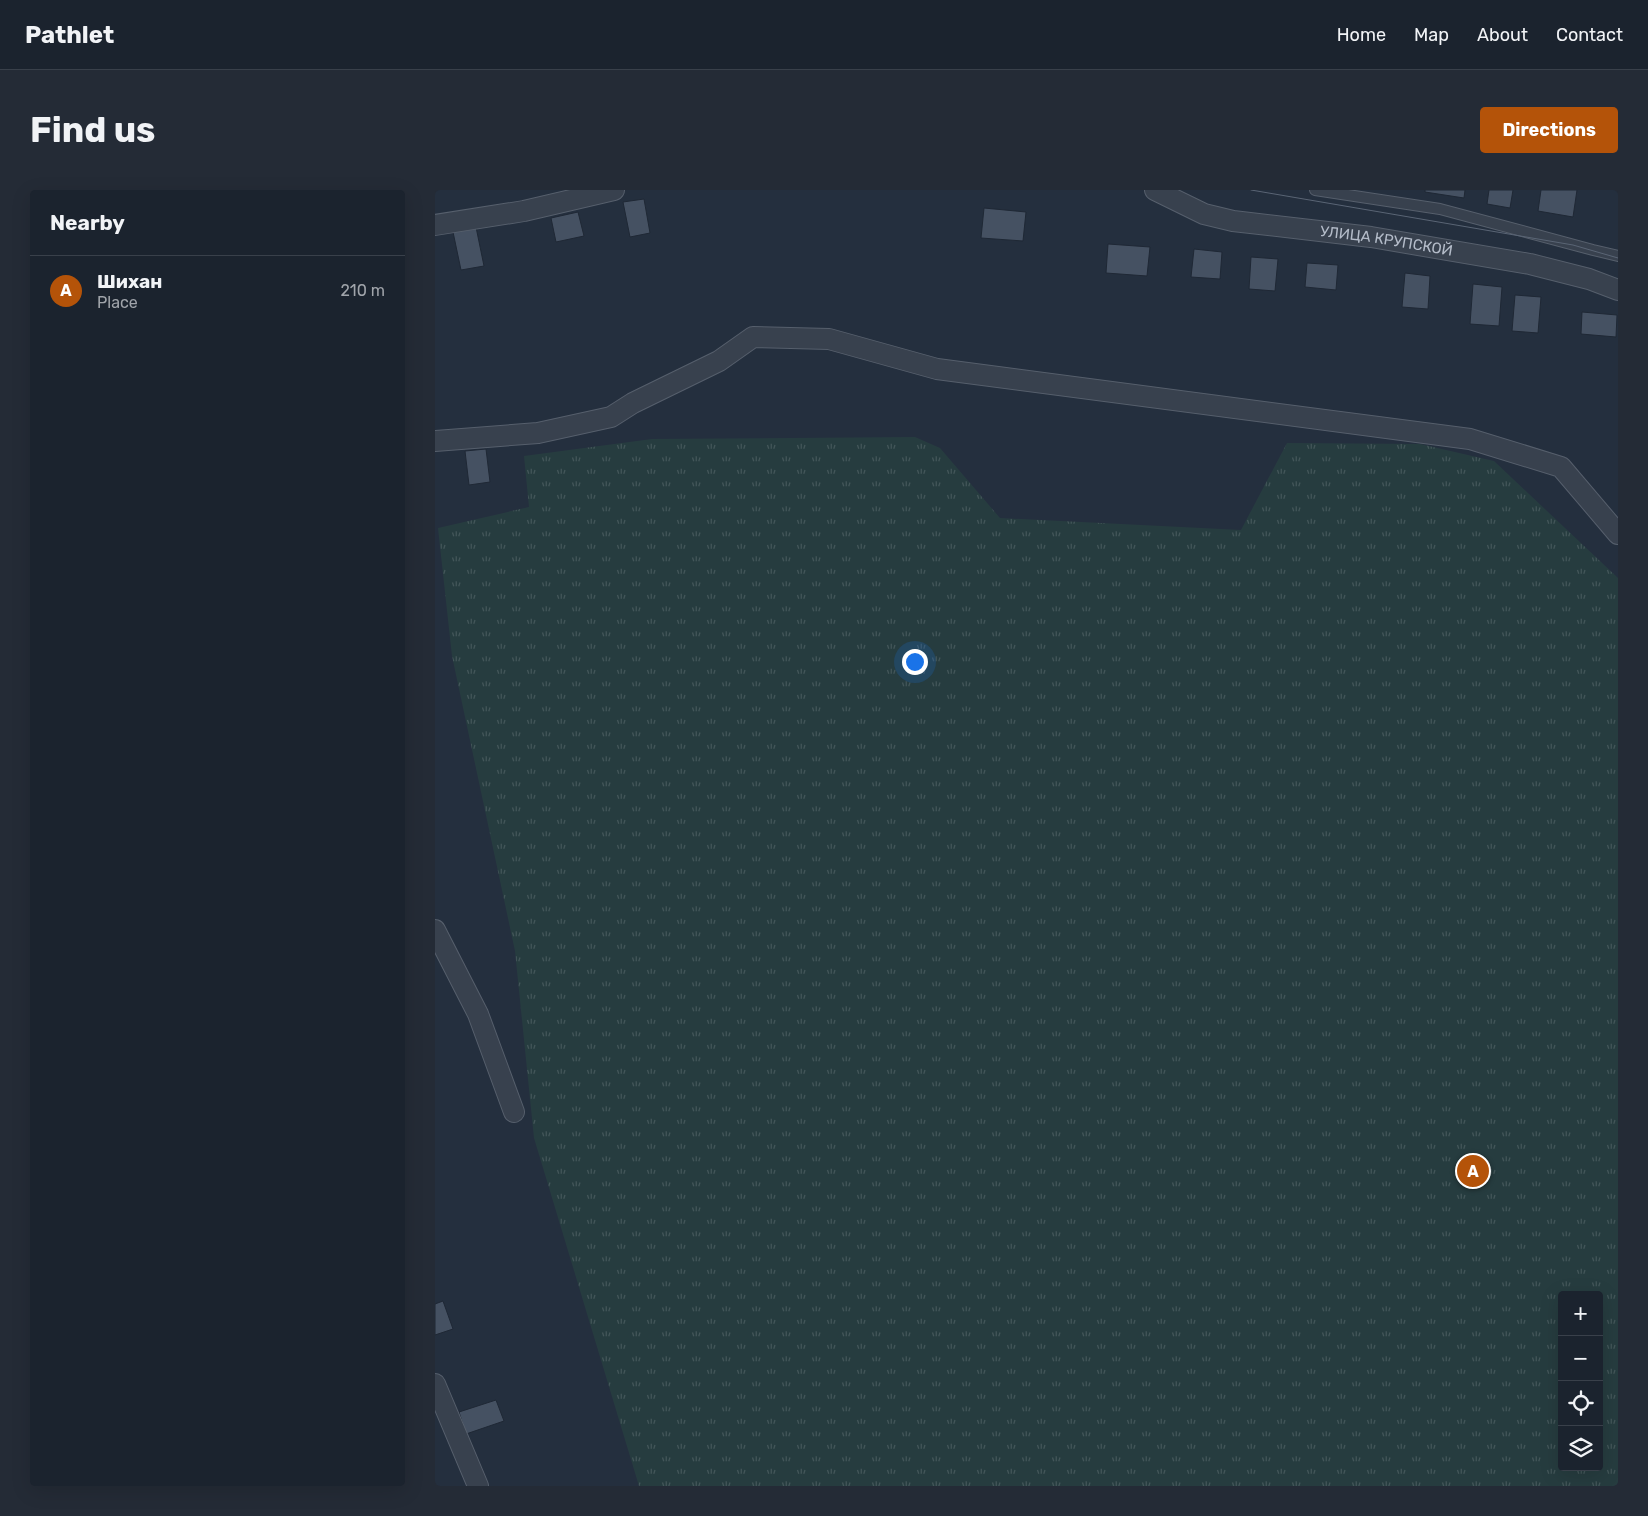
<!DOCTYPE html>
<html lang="en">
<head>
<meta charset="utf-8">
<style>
	body { margin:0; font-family:Rubik,sans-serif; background:#242b36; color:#f1f3f6 }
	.controls { position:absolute; right:15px; bottom:15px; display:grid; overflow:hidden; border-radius:5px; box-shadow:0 5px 20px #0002 }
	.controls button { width:45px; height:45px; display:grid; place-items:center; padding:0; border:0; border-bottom:1px solid #39404a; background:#1b232e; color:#f1f3f6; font:25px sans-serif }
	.you { position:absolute; left:479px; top:471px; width:18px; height:18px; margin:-12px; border:4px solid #fff; border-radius:50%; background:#1a73e8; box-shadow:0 0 0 8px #1a73e833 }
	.badge { display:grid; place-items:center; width:32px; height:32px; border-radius:50%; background:#b45309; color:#fff; font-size:16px; font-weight:700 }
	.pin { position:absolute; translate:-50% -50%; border:2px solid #fff; box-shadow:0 1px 5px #0006 }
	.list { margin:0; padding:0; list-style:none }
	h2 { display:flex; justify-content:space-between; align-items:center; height:65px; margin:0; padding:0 20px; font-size:21px }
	h2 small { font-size:16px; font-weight:400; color:#a0a4aa }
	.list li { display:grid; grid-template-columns:32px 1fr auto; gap:15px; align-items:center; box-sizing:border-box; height:70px; padding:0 20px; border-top:1px solid #39404a }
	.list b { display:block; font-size:19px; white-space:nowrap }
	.list p { margin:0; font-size:16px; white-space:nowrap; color:#a0a4aa }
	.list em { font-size:16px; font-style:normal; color:#a0a4aa }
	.icon { flex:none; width:28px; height:28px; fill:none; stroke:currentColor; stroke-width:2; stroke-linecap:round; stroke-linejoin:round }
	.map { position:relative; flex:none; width:1183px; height:1296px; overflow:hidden; border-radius:5px }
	header { display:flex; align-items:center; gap:30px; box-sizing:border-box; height:70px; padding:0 25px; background:#1b232e; border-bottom:1px solid #39404a }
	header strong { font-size:24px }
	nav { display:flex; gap:28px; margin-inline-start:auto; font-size:18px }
	.intro { display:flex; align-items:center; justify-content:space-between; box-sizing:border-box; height:120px; padding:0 30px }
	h1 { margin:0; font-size:35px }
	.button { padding:12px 22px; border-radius:5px; background:#b45309; color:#fff; font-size:18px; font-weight:700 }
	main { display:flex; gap:30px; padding:0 30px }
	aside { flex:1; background:#1b232e; border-radius:5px; box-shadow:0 5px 20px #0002 }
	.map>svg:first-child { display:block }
	.grass { fill:url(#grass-tufts); fill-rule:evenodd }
	.building { fill:#455162; stroke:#1f2835 }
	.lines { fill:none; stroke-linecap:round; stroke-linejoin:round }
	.service-casing { stroke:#565f6c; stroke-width:12 }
	.minor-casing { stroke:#565f6c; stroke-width:22 }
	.service { stroke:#38414e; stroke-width:10 }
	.minor { stroke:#38414e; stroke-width:20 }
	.tram { stroke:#5a6575; stroke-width:1 }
	.labels { text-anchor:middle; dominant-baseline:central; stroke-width:4; stroke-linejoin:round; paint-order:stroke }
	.street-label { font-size:15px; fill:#b4bcc9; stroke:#1d2633 }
</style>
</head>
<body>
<header>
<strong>Pathlet</strong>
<nav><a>Home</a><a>Map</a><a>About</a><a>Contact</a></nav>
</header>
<div class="intro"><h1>Find us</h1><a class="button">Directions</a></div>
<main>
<aside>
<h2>Nearby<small></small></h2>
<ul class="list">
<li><span class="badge">A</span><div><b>Шихан</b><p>Place</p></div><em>210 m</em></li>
</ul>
</aside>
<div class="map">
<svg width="1183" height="1296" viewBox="0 0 1183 1296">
	<defs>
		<pattern id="grass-tufts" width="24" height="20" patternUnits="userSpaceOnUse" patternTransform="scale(1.25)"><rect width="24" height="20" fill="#263c3f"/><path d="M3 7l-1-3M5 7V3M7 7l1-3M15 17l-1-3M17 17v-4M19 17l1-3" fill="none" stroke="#435659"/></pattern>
	</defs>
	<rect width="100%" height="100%" fill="#242f3e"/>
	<!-- grass -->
	<path class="grass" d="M480,247l25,11 60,70 241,12 46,-87 133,1 74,17 124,117v908h-979l-105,-348 -19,-187 -63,-295 -14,-128 91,-21 -5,-51 128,-17zM1127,1105h37v172h-37z"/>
	<!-- building -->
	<g class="building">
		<path d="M990,0h40l-1,8 -39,-6z"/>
		<path d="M1054,0h24l-3,18 -23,-4z"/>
		<path d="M1106,0h36l-4,27 -35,-6z"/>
		<path d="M209,9l6,34 -20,4 -7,-35z"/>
		<path d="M549,18l42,4 -3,29 -42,-3z"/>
		<path d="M143,22l6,24 -28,6 -5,-24z"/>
		<path d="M41,37l8,39 -23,4 -8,-38z"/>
		<path d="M673,54l42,3 -3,29 -41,-3z"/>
		<path d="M759,59l28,3 -2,27 -29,-2z"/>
		<path d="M816,67l27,2 -3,32 -26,-2z"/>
		<path d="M872,73l31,2 -2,25 -31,-3z"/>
		<path d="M970,83l25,3 -2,33 -26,-2z"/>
		<path d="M1038,94l29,3 -3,39 -29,-2z"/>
		<path d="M1080,105l26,2 -3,36 -26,-2z"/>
		<path d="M1147,122l35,3 -1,22 -35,-3z"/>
		<path d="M51,259l4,33 -21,3 -4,-34z"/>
		<path d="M8,1111l10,28 -18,6v-31z"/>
		<path d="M61,1210l8,21 -38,13 -7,-22z"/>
	</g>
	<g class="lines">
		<!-- service casing -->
		<g class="service-casing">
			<path id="service" d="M880,0l125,19 153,41 25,6"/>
		</g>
		<!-- minor casing -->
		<g class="minor-casing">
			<g id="minor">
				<path id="s1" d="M720,0l49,24 29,7 138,16 159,27 59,15 29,11"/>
				<path d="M0,35l89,-14 90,-21"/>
				<path d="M0,251l103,-8 73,-16 22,-14 86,-42 34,-24 76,2 108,30 533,70 91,28 57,67"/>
				<path d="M0,740l43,84 36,98"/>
				<path d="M0,1194l43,102"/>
			</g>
		</g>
		<!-- service -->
		<use href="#service" class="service"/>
		<!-- minor -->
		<use href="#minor" class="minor"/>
		<!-- tram -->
		<path class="tram" d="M816,0l322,55 45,13"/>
	</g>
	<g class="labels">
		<!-- street labels -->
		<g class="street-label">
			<text stroke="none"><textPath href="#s1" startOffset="239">УЛИЦА КРУПСКОЙ</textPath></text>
		</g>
	</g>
</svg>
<div class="controls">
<button>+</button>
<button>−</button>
<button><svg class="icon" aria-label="locate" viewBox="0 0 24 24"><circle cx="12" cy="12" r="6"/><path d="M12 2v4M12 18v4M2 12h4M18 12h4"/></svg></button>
<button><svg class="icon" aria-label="layers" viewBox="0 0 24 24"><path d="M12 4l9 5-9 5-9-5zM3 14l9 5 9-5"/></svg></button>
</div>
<div class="you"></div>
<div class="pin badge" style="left:1038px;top:981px">A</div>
</div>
</main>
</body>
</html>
